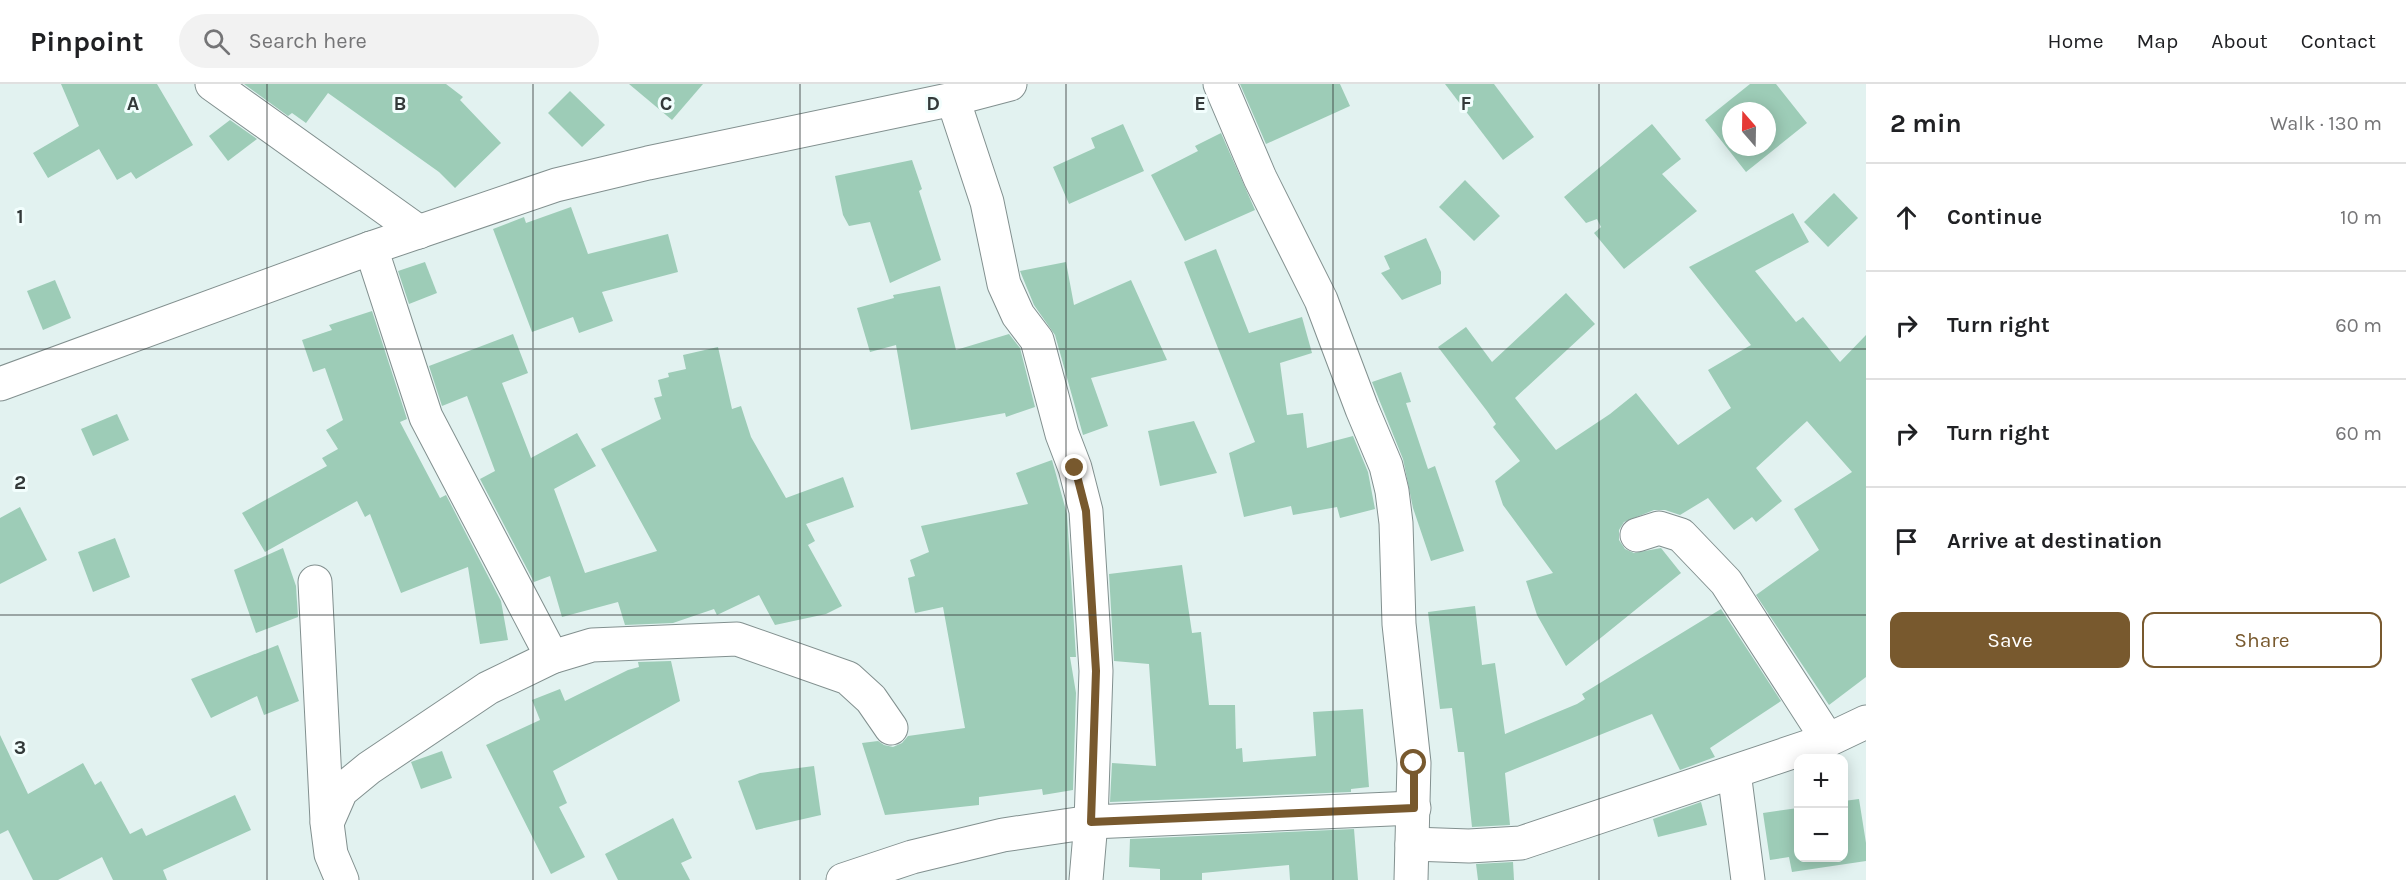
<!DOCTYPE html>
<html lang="en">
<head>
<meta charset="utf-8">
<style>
	body { margin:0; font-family:Karla,sans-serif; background:#f2f2f2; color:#202124 }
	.controls { position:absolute; right:18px; bottom:18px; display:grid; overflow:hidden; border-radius:12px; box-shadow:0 3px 15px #0003 }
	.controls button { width:54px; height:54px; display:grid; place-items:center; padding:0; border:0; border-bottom:2px solid #e0e0e0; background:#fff; color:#202124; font:30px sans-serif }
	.compass { position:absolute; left:1722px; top:18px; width:54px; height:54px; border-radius:50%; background:#fff; box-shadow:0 3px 15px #0003; rotate:340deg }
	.stop { position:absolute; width:18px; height:18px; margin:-14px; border:4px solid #78592e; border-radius:50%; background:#fff }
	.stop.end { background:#78592e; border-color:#fff; box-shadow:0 2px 6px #0008 }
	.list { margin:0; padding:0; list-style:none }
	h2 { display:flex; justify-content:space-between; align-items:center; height:78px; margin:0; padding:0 24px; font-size:26px }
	h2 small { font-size:20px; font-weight:400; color:#757577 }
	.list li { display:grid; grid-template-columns:39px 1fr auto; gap:18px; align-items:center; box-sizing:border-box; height:108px; padding:0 24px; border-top:2px solid #e0e0e0 }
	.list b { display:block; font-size:22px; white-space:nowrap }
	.list em { font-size:20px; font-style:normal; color:#757577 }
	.actions { display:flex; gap:12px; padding:18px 24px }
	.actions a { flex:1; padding:14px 0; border:2px solid #78592e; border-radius:12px; text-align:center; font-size:21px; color:#78592e }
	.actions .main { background:#78592e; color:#fff }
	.icon { flex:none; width:33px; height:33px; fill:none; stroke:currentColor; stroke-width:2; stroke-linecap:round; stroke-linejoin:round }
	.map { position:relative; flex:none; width:1866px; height:796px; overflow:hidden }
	header { display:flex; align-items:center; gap:36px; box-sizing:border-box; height:84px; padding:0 30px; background:#fff; border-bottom:2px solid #e0e0e0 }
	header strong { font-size:28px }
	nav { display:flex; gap:33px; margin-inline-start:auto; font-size:21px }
	.search { width:420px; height:54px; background:#f2f2f2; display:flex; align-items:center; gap:15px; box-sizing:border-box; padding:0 21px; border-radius:33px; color:#757577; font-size:22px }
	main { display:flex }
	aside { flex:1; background:#fff }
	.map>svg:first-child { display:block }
	.building { fill:#9dccb7; fill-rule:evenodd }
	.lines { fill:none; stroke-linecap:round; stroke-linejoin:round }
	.minor-casing { stroke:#82908f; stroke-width:35 }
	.minor { stroke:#fff; stroke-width:33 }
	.route { stroke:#78592e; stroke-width:8 }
	.grid { fill:none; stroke:#333939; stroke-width:1.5; stroke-opacity:0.55 }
	.grid-label { font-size:20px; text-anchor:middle; font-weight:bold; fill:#333939; stroke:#f2fefd; stroke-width:6; stroke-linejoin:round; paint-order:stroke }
</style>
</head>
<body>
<header>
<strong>Pinpoint</strong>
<div class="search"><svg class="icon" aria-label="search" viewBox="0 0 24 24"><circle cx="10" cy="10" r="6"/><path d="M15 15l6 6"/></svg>Search here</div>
<nav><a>Home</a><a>Map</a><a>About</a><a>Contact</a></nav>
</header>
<main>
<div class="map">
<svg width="1866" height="796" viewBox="0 0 1866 796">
	<rect width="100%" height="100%" fill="#e2f2f0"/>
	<!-- building -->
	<g class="building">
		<path d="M61,0h96l36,61 -57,34 -5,-7 -14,8 -18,-31 -51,29 -15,-25 46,-27z"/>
		<path d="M244,0h202l17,13 -3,3 41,43 -46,45 -16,-16 -111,-79 -22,30 -14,-10 -4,3z"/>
		<path d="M629,0h74l-31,36z"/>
		<path d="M1240,0h100l10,22 -84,38z"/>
		<path d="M1445,0h49l40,53 -31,23z"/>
		<path d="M1750,0h26l31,39 -61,49 -41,-52zM1731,27h36v36h-36z"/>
		<path d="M570,7l35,34 -23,22 -34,-34z"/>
		<path d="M230,36l27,19 -29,22 -19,-25z"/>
		<path d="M1123,40l21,47 -75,33 -16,-37 42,-19 -4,-10z"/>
		<path d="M1652,40l29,35 -19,15 35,37 -73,58 -30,-36 7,-6 -4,-8 -11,4 -22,-26z"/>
		<path d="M1221,49l34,77 -70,31 -34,-66 47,-24 -3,-5z"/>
		<path d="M912,76l10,29 -3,2 22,69 -51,23 -20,-61 -21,4 -6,-11 -8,-39z"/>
		<path d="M1465,96l35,36 -26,25 -35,-34z"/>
		<path d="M1834,109l24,25 -30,29 -24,-25z"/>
		<path d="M571,123l17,47 80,-20 10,38 -76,20 11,29 -34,12 -6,-16 -41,15 -39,-103 31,-12 2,6z"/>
		<path d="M1793,129l16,29 -54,29 41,51 7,-5 37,45 26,-27v342l-37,28 -73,-110 63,-45 -25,-41 58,-37 -45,-51 -51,47 26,33 -26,21 -4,-5 -18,13 -26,-32 -28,17 -15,-5h-11l-30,12 -5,8v10l6,9 9,4 27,-5 20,25 -115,93 -29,-51 -11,-34 27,-8 -50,-68 -8,-24 25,-20 -27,-34 3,-3 -9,-13 -49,-64 28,-20 26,35 74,-69 29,31 -80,74 41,52 54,-36 26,-21 42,52 53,-37 -23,-38 43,-25 -62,-78z"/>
		<path d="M1426,154l15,34v12l-39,16 -21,-27 9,-4 -6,-13z"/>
		<path d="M1216,165l33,84 53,-16 10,36 -32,10 7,52 16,-2 4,35 46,-12 15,36 7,37 -35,9 -3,-11 -44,8 -2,-9 -47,11 -15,-64 26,-11 -71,-180z"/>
		<path d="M425,178l12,31 -28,11 -11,-33z"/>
		<path d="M1066,178l8,43 57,-25 36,80 -76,18 17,48 -25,9 -28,-100 -21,-30 -14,-34z"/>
		<path d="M55,196l16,38 -28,12 -16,-39z"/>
		<path d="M940,202l16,64 53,-16 11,14 15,59 -29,10 -1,-4 -94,17 -15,-85 -26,7 -13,-44 37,-10 -1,-3z"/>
		<path d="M372,227l35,108 -7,3 40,76 6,-3 55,106 7,39 -28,4 -12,-77 -67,26 -31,-79 -5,3 -8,-16 -92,51 -23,-39 85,-47 -5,-8 16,-9 -12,-19 17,-10 -18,-52 -12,4 -11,-32 30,-10 -3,-5z"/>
		<path d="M513,250l15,39 -26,10 29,75 46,-25 19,33 -42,23 31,84 72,-22 -56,-102 60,-30 -7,-21 8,-2 -4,-16 11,-3 -1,-4 18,-4 -3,-14 35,-8 14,62 9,-3 10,31 35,61 57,-21 11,30 -48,17 9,17 -7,4 34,61 -16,8 -51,11 -16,-30 -42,20 -3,-6 -41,14 -48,2 -7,-23 -56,15 -12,-41 -16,6 -54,-103 15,-8 -28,-75 -25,10 -13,-40z"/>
		<path d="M1401,288l10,30 -5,1 22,66 7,-3 29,85 -33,10 -18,-53 -10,-49 -31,-77z"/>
		<path d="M117,330l12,26 -36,16 -12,-27z"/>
		<path d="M1194,337l23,52 -57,13 -12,-55z"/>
		<path d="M1052,376l15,54 9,143h-6l6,36 -3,97 -30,5 -1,-6 -63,8v8l-94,10 -23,-72 16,-2 6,4 9,2 9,-4 6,-7 57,-8 -22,-121 -28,6 -7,-35 7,-2 -5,-16 19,-8 -8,-26 107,-22 -12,-31z"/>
		<path d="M20,423l27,53 -47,24v-66z"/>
		<path d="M115,454l15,39 -37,15 -15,-40z"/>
		<path d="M283,464l13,38 2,31 -42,16 -22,-63z"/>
		<path d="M1182,481l10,68 9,-1 8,73h26l1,44 6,-1 1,14 73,-6 -3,-44 50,-3 6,78 -18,2v3l-241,10 2,-39 44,3 -7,-102 -35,-3 -5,-87z"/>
		<path d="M1475,522l7,59 13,-2 10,71 72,-30 8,-5 -3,-5 139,-85 60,92 -71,47 5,9 -35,13 -28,-56 -147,59 5,52 -38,2 -8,-75h-6l-6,-44 -12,1 -12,-97z"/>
		<path d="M278,561l21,56 -35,14 -7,-19 -46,22 -20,-39z"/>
		<path d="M671,577l9,40 -127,70 14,32 -8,4 26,50 -34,17 -65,-129 54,-25 -8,-20 28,-11 5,12 63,-31 11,-3 -1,-5z"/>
		<path d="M0,651l28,59 55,-31 12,22 6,-4 29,53 12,-6 4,8 89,-41 16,35 -88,40 4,10h-54l-11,-23 -44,23h-25l-25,-50 -8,4z"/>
		<path d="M442,667l10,27 -31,11 -10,-27z"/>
		<path d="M814,682l7,49 -65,15 -18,-49 22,-8z"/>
		<path d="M1859,715l7,44v18l-74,11 -3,-15 -19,3 -7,-47 35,-5v50h46v-57z"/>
		<path d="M1701,718l6,23 -49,12 -5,-18z"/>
		<path d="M673,734l19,40 -11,5 9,17h-72l-13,-26z"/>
		<path d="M1354,745l4,51h-68l-1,-15 -87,8v7h-42v-11l-31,-2 1,-28z"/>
		<path d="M1513,778l1,18h-36l-2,-16z"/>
	</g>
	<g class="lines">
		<!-- minor casing -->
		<g class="minor-casing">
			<g id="minor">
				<path d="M212,0l207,148"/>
				<path d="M1220,0l40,94 61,122 41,109 24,57 6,25 4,32 3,101 15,139 -3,117"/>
				<path d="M953,15l34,103 17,82 14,31 19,25 25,94 13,34 11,43 10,160 -5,151 -5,58"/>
				<path d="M371,164l55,169 126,240"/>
				<path d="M0,300l371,-136 185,-63 92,-22 305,-64 57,-15"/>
				<path d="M1637,451l22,-7 22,7 45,47 102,158"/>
				<path d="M315,498l12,239"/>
				<path d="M1734,688l14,108"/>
				<path d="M1412,760l57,2 52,-3 307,-103 38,-18"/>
				<path d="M342,796l-11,-26 -4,-31 14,-32 28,-23 119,-80 64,-31 40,-12 145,-6 111,39 23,21 20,29"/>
				<path d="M843,796l69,-23 91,-22 88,-13 323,-14"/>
			</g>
		</g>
		<!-- minor -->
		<use href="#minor" class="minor"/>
	</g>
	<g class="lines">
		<!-- route -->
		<path class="route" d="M1075,384l11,43 10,160 -5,151 323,-14v-45"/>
	</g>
	<!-- grid -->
	<path class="grid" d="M267,0v796M533,0v796M800,0v796M1066,0v796M1333,0v796M1599,0v796M0,265h1866M0,531h1866"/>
	<g class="grid-label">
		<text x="133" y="26">A</text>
		<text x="400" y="26">B</text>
		<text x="666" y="26">C</text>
		<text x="933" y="26">D</text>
		<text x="1200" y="26">E</text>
		<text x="1466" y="26">F</text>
		<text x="20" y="139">1</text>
		<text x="20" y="405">2</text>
		<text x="20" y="670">3</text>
	</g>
</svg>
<div class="controls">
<button>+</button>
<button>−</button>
</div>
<svg class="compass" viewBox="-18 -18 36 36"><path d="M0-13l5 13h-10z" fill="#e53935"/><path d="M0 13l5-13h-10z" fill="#757577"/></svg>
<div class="stop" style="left:1414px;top:679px"></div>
<div class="stop end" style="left:1075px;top:384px"></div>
</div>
<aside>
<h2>2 min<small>Walk · 130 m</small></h2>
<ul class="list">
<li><svg class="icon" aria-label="ahead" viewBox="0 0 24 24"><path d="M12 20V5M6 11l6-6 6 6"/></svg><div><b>Continue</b></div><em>10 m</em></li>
<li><svg class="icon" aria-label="right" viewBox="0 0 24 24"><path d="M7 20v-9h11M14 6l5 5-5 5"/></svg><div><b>Turn right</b></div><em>60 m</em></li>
<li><svg class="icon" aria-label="right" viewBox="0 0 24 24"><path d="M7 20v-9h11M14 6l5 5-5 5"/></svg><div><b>Turn right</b></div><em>60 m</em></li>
<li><svg class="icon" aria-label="arrive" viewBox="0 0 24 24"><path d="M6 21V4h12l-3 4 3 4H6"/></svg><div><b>Arrive at destination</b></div></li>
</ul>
<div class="actions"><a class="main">Save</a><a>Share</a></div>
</aside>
</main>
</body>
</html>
